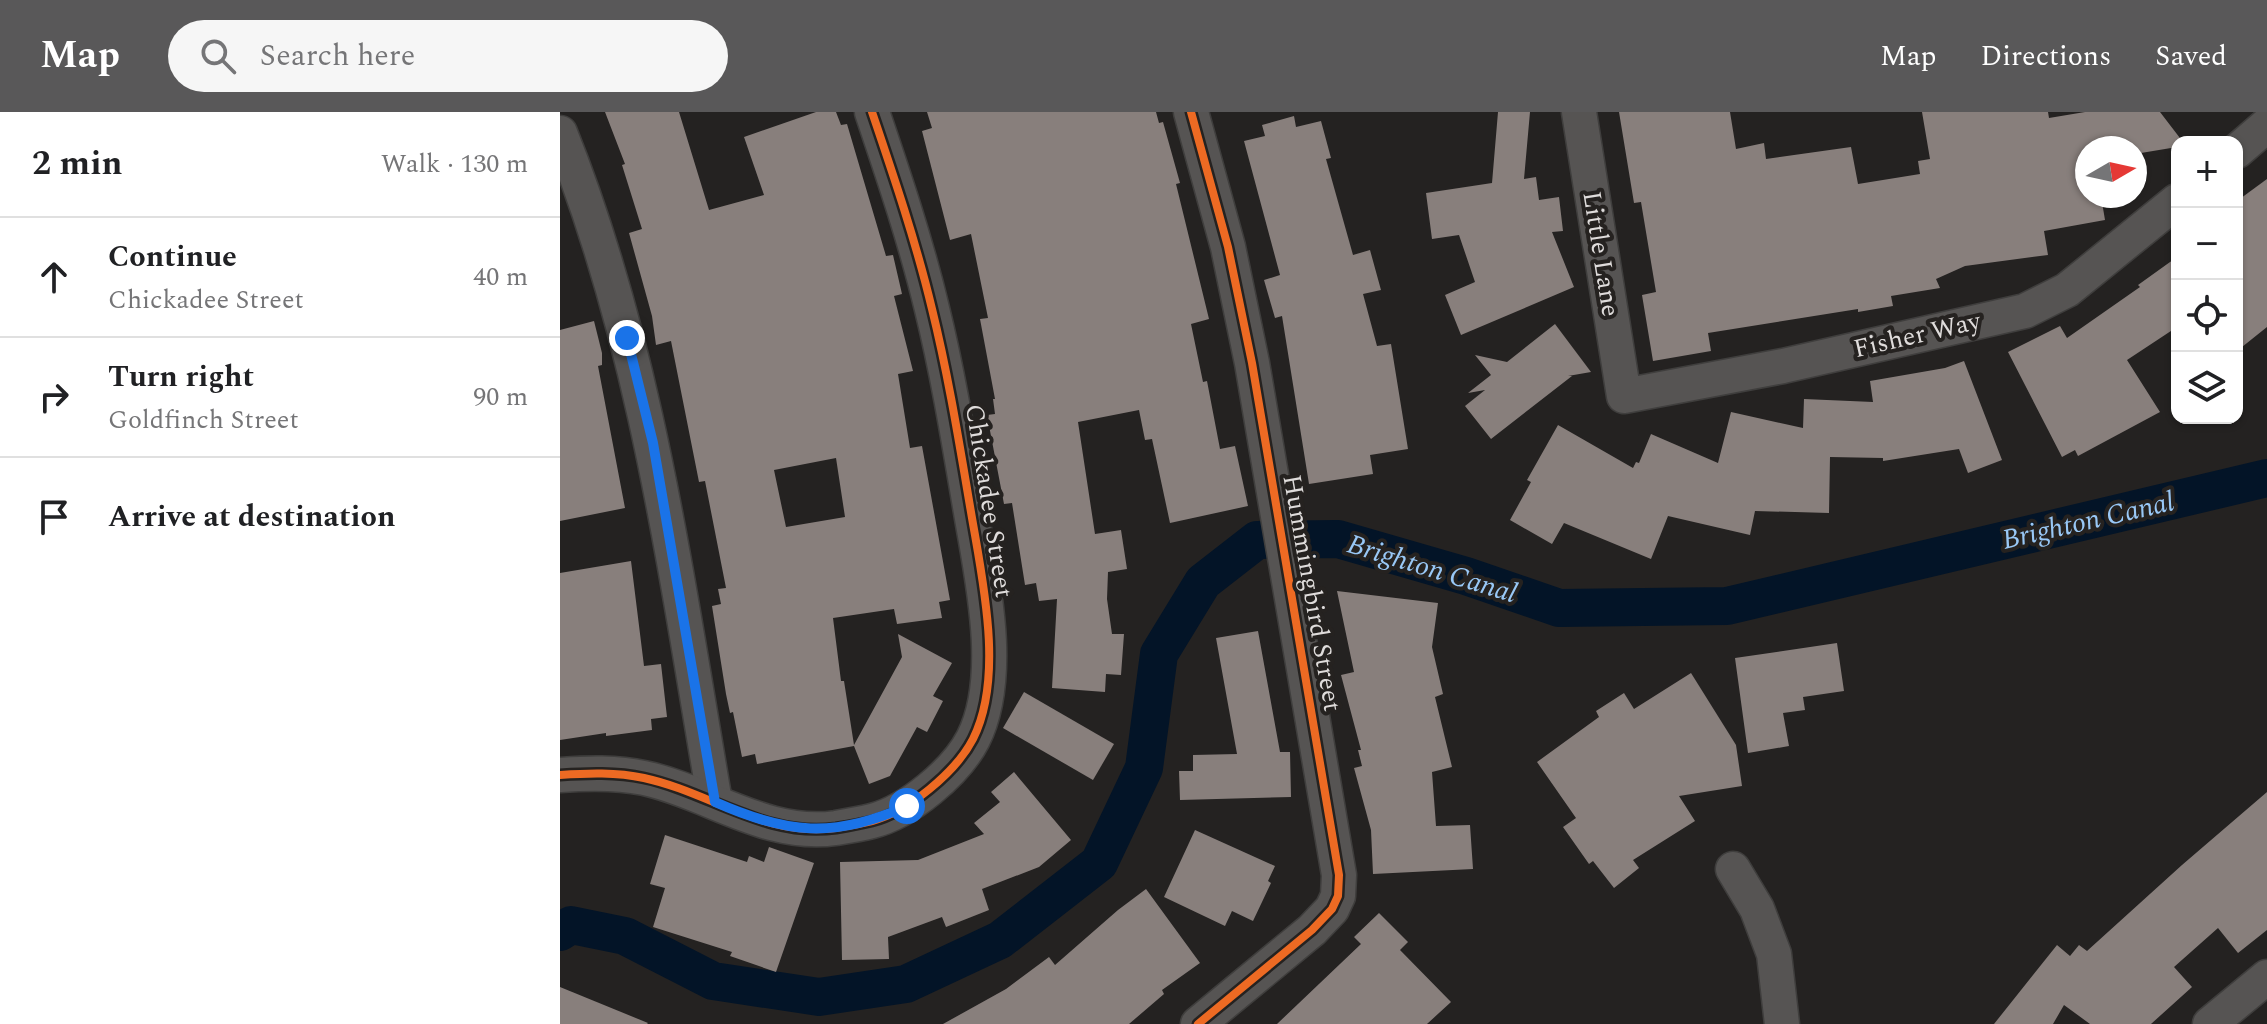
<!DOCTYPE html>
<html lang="en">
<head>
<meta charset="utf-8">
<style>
	body { margin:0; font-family:Spectral,serif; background:#f6f6f6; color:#202124 }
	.controls { position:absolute; right:24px; top:24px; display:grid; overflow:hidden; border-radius:16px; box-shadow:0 2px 6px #0004 }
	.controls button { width:72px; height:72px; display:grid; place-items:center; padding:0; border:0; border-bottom:2px solid #e0e0e0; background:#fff; color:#202124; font:40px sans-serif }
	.compass { position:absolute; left:1515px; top:24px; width:72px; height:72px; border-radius:50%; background:#fff; box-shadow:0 2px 6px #0004; rotate:81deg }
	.stop { position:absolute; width:24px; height:24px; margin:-18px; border:6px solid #1a73e8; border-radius:50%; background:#fff }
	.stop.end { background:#1a73e8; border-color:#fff; box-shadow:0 2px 8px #0008 }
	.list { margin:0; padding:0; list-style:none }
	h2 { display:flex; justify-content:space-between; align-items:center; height:104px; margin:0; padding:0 32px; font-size:34px }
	h2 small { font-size:26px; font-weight:400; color:#757577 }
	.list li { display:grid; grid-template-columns:52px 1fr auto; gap:24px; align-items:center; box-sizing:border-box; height:120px; padding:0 32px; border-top:2px solid #e0e0e0 }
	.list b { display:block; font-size:30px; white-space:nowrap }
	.list p { margin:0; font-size:26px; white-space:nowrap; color:#757577 }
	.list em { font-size:26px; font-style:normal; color:#757577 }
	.icon { flex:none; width:44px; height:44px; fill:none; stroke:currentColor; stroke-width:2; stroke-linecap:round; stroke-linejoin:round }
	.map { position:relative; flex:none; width:1707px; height:912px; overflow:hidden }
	header { display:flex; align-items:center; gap:48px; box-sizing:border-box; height:112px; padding:0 40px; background:#595859; color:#fff }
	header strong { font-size:38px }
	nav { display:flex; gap:44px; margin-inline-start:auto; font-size:28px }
	.search { width:560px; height:72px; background:#f6f6f6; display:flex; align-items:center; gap:20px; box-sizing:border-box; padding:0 28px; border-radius:44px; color:#757577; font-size:30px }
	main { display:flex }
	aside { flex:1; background:#fff }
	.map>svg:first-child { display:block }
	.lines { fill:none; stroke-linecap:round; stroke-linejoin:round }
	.canal { stroke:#031427; stroke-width:38 }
	.building { fill:#887f7c; fill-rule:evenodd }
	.street-casing { stroke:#3f3e3d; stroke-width:37 }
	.street { stroke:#565453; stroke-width:34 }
	.cycleway-casing { stroke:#252220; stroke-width:13 }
	.cycleway { stroke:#ed6a23; stroke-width:8 }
	.route { stroke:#1a73e8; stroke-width:10 }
	.labels { text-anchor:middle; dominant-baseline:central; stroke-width:8; stroke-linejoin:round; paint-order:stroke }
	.street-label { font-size:26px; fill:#dfdcdb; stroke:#252220 }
	.water-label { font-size:28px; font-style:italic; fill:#99c8f6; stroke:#252220 }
</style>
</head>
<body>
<header>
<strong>Map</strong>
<div class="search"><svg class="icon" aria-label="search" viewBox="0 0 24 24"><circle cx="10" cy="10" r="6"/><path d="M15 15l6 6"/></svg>Search here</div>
<nav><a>Map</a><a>Directions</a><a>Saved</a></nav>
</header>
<main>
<aside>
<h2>2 min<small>Walk · 130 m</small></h2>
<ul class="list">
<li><svg class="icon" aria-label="ahead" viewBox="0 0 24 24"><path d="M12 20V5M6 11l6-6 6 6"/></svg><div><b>Continue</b><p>Chickadee Street</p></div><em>40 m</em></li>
<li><svg class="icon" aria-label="right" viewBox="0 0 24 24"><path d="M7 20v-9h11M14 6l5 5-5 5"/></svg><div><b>Turn right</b><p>Goldfinch Street</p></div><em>90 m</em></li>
<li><svg class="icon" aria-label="arrive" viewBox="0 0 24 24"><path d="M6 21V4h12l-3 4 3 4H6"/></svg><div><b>Arrive at destination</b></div></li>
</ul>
</aside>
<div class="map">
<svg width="1707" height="912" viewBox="0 0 1707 912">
	<rect width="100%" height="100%" fill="#242221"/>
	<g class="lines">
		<!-- canal -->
		<path class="canal" d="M0,820l11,-7 54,11 88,45 106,16 87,-13 94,-44 99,-77 45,-95 15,-114 44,-72 54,-42 81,-1 128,37 93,32 168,-2 540,-128"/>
	</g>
	<!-- building -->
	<g class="building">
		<path d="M45,0h74l30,98 55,-15 -20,-58 72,-25h20l5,13 6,-1 39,132 7,-1 9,39 -8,2 19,75 -15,3 12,74 12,-2 28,154 -11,2 3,16 -45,6 -3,-15 -61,9 8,63h3l10,64 48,-88 -4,-23 54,29 -19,33 10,5 -16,31 -10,-5 -27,49 -21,8 -15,-38 -97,18 -2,-10 -13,3 -9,-45 -3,1 -4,-19 -14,-88 9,-2 -3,-15 8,-1 -21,-107 -6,1 -28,-141 -15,4 -4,-29 -23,-83 13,-4 -20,-64 3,-1zM276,346l9,59 -59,10 -12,-57z"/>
		<path d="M367,0h229l3,11 4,-1 17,61 -4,1 33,135 -18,5 12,58 4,-1 13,68 15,-3 13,60 -78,17 -18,-84 -7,1 -6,-30 -61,12 17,112 26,-4 6,39 -19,3 -1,27 5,35h12l-3,41 -15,-1 -1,18 -53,-4 5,-89 -18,2 -3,-18 -11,2 -13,-82 -8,1 -17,-89 8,-1 -2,-15h2l-15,-80 8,-1 -17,-84 -21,6 -28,-109 10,-3z"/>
		<path d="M938,0h32l-6,67 12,-2 3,23 20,-3 4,34 -11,1 22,55 -113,48 -16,-40 30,-13 -16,-47 -27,4 -6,-46 66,-10z"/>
		<path d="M1059,0h111l6,37 28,-6 2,16 85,-12 7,37 62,-10 -2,-13 12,-2 -8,-47h126l1,6 36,-6h75l23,30h-6v5l-42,7v-6h-48v48h14l4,24 -61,11 4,24 -83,11 -29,13 4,9 -49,8 2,10 -35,6v-3l-150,24 3,18 -58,10 -11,-66 14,-3 -15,-90 -7,1z"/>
		<path d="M734,4l2,11 25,-6 10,37 -5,1 27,96 17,-5 11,40 -18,4 14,52 14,-2 17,105 -38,6 3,19 -64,10 -27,-168 -7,2 -11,-38 16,-5 -36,-134 21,-5 -3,-11z"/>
		<path d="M1707,67v148l-30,24v-150z"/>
		<path d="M1617,145v70l-50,33 33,52 -82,44 -3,-6 -13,7 -54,-105 52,-26 7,12 73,-51 -2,-2z"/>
		<path d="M34,209l8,32v12l-4,1 27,142 -65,13v-191z"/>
		<path d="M995,212l36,48 -23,4h4l-81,63 -26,-33 20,-16 -17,3 23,-18 -16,-20 32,7z"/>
		<path d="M1404,249l38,99 -34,13 -9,-24 -76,12v-3l-53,-1 -1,56 -74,-2 -5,24 -82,-19 -17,43 -87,-36 -12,21 -42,-24 21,-38 -4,-2 31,-55 75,43 3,-6 3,1 12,-29 67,29 13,-51 72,16 1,-29 69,3 -3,-21 75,-13z"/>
		<path d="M71,449l13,105 17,-2 6,53 -16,2 1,11 -46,6v-3l-46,7v-167z"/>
		<path d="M777,479l101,12 -6,44 11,47 -8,3 17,70 -20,5 4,54 34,-1 3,44 -100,5 -2,-44 -17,-62 8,-2 -4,-16h3l-20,-75 13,-3z"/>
		<path d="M698,519l22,121h10l1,45 -111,3 -1,-29h14v-16l44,-1 -21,-116z"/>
		<path d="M1277,531l7,48 -41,6 2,13 -22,3 6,33 -41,7 -13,-95z"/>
		<path d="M1131,561l45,72 6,41 -63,10 16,25 -62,39 6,8 -25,20 -21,-27 -4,3 -26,-37 13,-9 -39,-56 62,-45 -3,-6 28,-18 10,16z"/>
		<path d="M464,580l90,52 -21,36 -90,-52z"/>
		<path d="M454,660l57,68 -32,27 -57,22 7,21 -43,17 -4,-10 -54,20 1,22 -47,1 -2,-98 78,-2 66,-26 -10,-11 26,-21 -9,-10z"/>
		<path d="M1707,680v138l-29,23 -20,-25 -44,39 18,20 -41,37h-61l-26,-19 -11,19h-59l63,-79 13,11 9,-11 8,6 95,-86z"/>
		<path d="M635,718l80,36 -7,15 3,2 -18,38 -21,-10 -7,15 -61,-29z"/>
		<path d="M105,723l82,27 2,-6 15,6 5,-15 45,16 -38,109 -46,-16 2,-4 -79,-25 12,-39 -15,-4z"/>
		<path d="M586,777l54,74 -38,27 2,4 -35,30h-186l63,-35 43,-32 6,8 63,-55z"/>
		<path d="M819,801l29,29 -8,8 51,52 -24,22h-150l84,-80 -7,-7z"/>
		<path d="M0,875l88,36 -1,1h-87z"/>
	</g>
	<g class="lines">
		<!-- street casing -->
		<g class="street-casing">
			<g id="street">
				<path d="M631,0l37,135 24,116 87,512 -1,21 -6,13 -20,21 -114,94"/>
				<path d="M1019,0l45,284 159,-30 242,-55 42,-21 110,-89"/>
				<path d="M0,21c86,214 116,443 155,669"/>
				<path d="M1677,39l30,-26"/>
				<path d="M0,663c28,-2 56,-3 84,3 65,14 122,60 192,50 12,-2 24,-4 36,-7 36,-9 84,-49 101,-82 31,-61 10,-157 -1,-221 -12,-70 -23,-140 -40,-209 -16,-67 -38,-132 -60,-197"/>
				<path d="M1173,757l24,40 17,45 8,70"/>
				<path d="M1650,912l57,-47"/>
			</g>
		</g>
		<!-- street -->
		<use href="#street" class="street"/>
		<!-- cycleway casing -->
		<g class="cycleway-casing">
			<g id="cycleway">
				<path d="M631,0l37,135 24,116 87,512 -1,21 -6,13 -20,21 -114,94"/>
				<path d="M0,663c28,-2 56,-3 84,3 65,14 122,60 192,50 12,-2 24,-4 36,-7 36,-9 84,-49 101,-82 31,-61 10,-157 -1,-221 -12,-70 -23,-140 -40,-209 -16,-67 -38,-132 -60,-197"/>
			</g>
		</g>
		<!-- cycleway -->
		<use href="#cycleway" class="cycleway"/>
	</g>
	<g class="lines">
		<!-- route -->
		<path class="route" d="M67,226l26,105 62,359c72,32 119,37 192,4"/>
	</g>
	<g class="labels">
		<!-- street labels -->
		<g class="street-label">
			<text transform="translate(1041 142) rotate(81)">Little Lane</text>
			<text transform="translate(1357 223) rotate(-13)">Fisher Way</text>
			<text transform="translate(429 389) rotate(81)">Chickadee Street</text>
			<text transform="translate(752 481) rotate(80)">Hummingbird Street</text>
		</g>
		<!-- water labels -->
		<g class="water-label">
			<text transform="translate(1528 409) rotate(-13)">Brighton Canal</text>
			<text transform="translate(872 457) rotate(17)">Brighton Canal</text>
		</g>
	</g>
</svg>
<div class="controls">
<button>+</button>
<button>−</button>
<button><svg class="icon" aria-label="locate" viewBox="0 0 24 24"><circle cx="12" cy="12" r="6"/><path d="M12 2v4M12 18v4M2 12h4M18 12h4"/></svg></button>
<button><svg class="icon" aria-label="layers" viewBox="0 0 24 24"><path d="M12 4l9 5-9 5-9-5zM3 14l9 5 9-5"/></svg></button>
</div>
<svg class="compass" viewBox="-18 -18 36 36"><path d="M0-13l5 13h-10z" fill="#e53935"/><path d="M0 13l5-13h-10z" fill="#757577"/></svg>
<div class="stop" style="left:347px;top:694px"></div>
<div class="stop end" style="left:67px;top:226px"></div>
</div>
</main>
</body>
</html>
